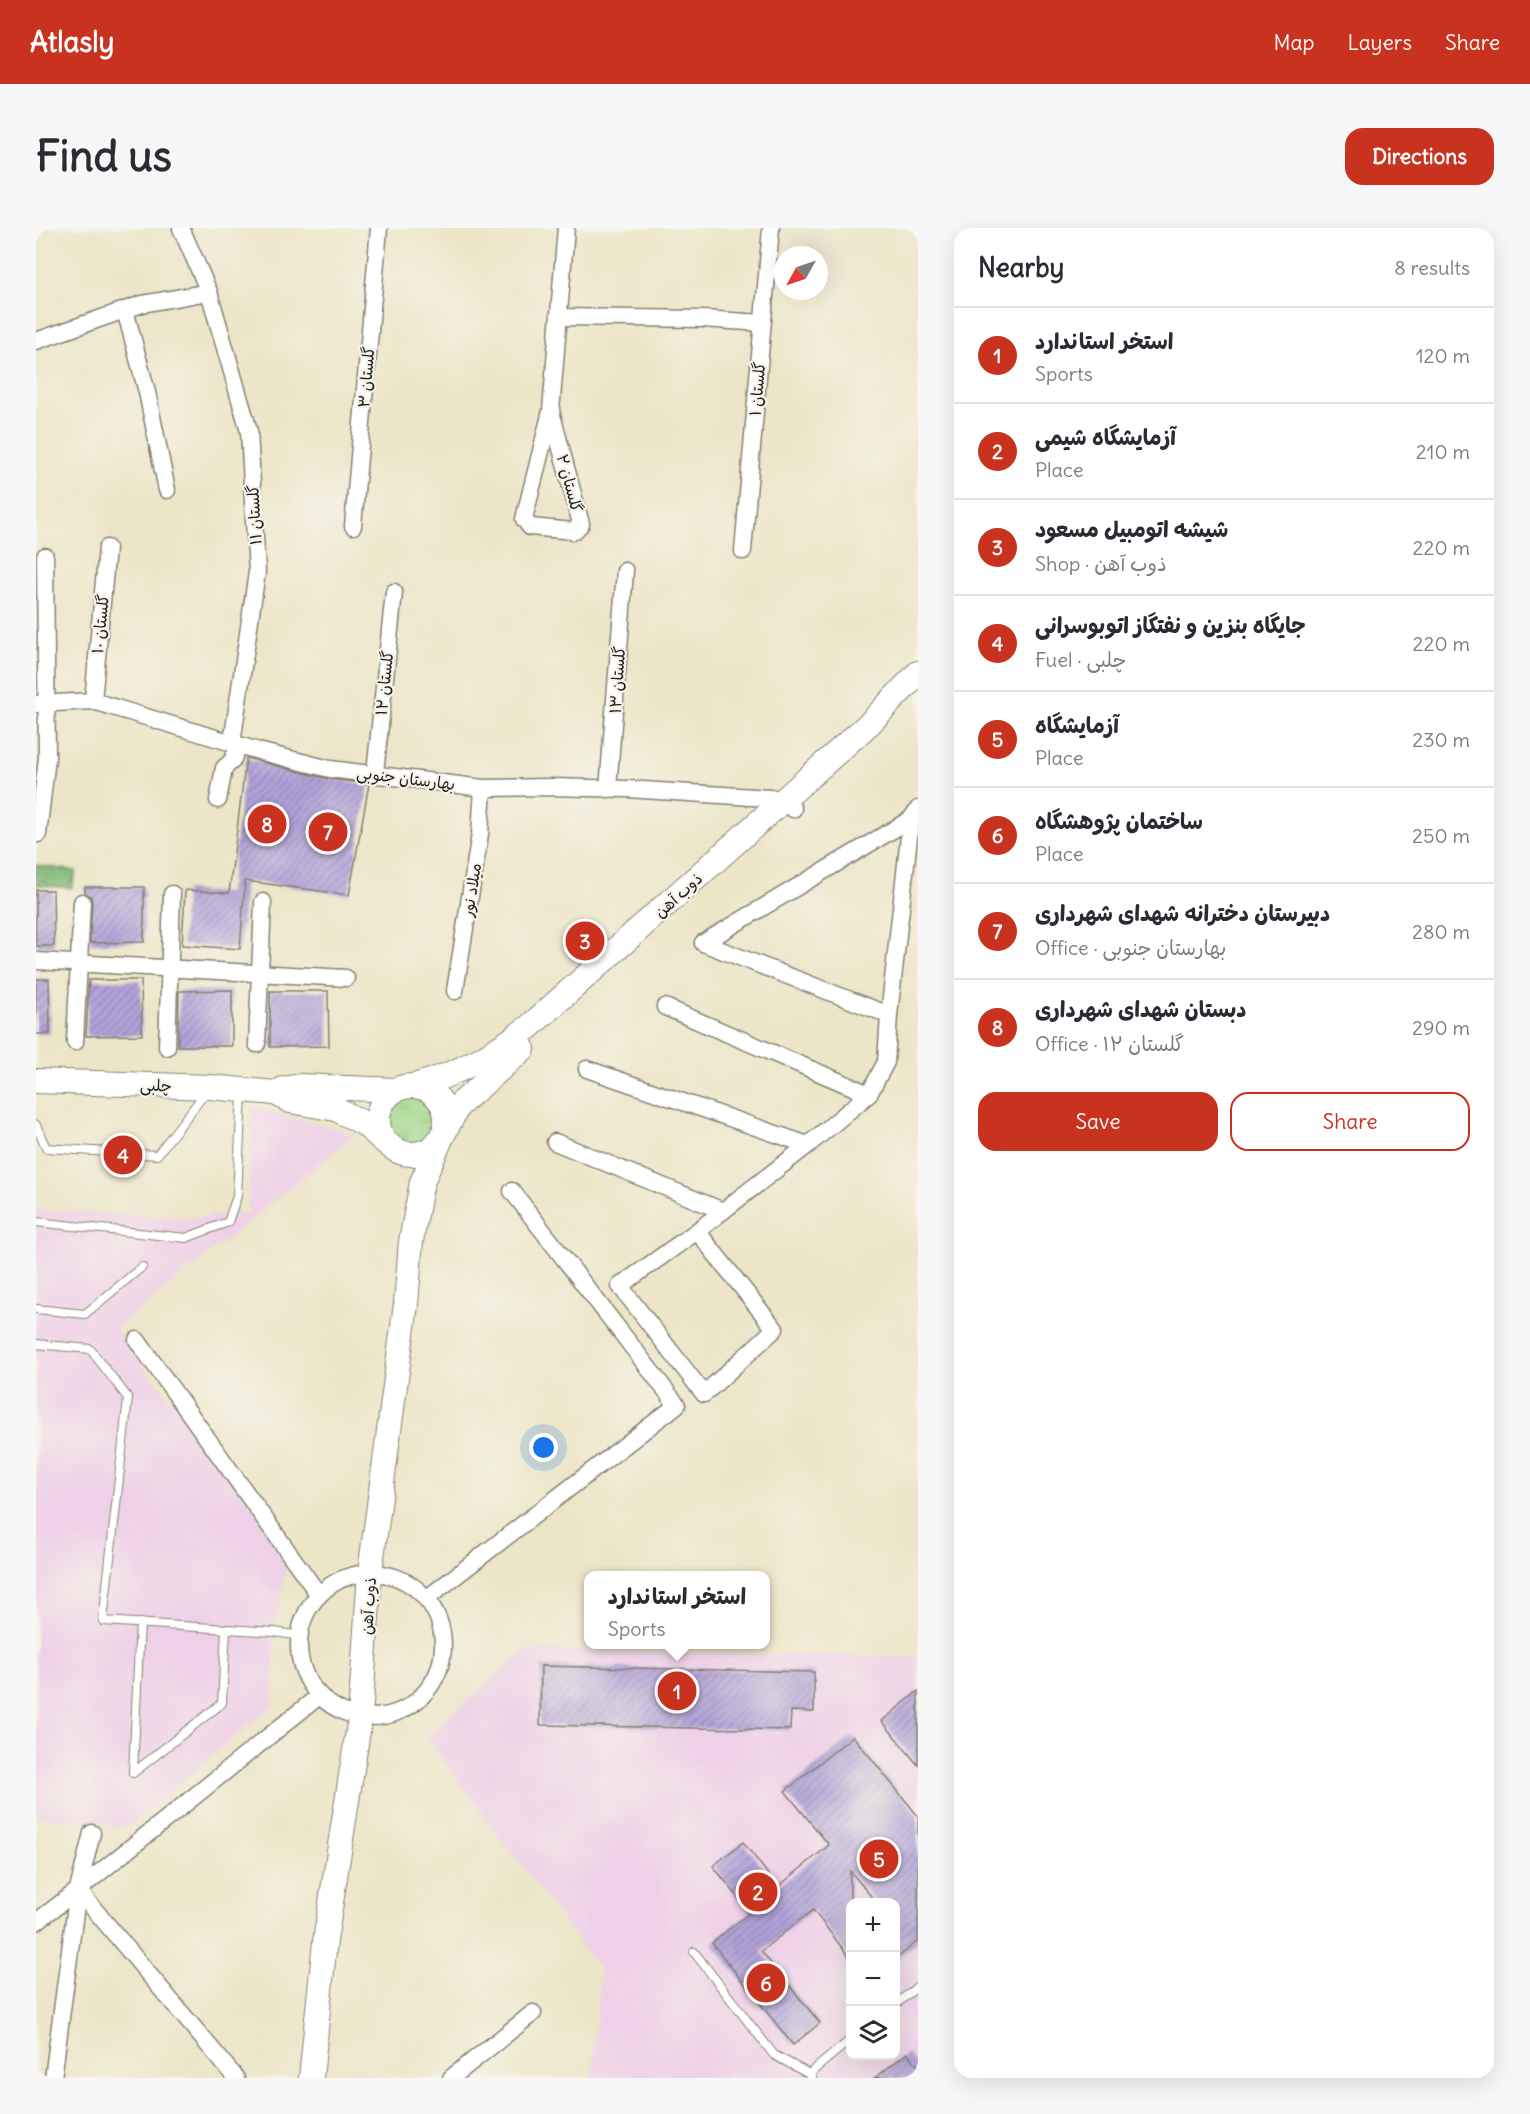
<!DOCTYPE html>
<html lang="en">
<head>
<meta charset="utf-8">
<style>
	body { margin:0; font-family:Delius,"Playpen Sans Arabic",sans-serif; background:#f7f7f7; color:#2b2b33 }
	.controls { position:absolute; right:18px; bottom:18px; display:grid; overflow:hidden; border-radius:12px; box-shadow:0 6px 24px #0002 }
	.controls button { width:54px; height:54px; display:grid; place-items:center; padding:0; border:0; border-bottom:2px solid #e1e1e2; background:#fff; color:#2b2b33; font:30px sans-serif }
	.compass { position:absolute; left:738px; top:18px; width:54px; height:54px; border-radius:50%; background:#fff; box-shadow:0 6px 24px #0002; rotate:230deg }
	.you { position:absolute; left:508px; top:1220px; width:21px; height:21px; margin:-15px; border:4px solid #fff; border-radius:50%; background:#1a73e8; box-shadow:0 0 0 9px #1a73e833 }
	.badge { display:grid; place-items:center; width:39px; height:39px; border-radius:50%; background:#c8321e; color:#fff; font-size:20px; font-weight:700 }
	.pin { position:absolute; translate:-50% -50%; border:3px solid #fff; box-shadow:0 2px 6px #0006 }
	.popup { position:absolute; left:548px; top:1343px; width:186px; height:78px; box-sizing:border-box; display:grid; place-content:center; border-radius:12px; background:#fff; filter:drop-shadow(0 2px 4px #0005); font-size:20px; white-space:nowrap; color:#7c7c81 }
	.popup b { font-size:22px; color:#2b2b33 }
	.popup::after { content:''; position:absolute; left:50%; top:100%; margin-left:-12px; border:12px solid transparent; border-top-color:#fff }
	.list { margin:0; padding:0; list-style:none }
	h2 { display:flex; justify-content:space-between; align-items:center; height:78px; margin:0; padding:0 24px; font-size:26px }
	h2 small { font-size:20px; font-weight:400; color:#7c7c81 }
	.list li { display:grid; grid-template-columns:39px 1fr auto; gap:18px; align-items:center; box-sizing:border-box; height:96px; padding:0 24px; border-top:2px solid #e1e1e2 }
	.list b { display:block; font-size:22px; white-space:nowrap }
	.list p { margin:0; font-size:20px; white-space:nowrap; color:#7c7c81 }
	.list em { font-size:20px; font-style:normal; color:#7c7c81 }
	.actions { display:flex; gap:12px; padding:18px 24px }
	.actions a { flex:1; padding:14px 0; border:2px solid #c8321e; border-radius:18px; text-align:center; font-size:21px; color:#c8321e }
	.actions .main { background:#c8321e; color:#fff }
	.icon { flex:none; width:33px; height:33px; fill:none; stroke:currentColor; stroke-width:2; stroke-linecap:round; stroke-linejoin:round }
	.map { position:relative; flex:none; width:882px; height:1850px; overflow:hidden; border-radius:18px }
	header { display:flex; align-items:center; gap:36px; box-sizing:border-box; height:84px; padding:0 30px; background:#c8321e; color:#fff }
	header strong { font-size:28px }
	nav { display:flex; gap:33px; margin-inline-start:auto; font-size:21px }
	.intro { display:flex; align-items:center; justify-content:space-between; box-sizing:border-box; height:144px; padding:0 36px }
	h1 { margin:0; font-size:42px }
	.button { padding:15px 27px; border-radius:18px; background:#c8321e; color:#fff; font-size:21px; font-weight:700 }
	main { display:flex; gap:36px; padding:0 36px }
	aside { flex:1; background:#fff; border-radius:18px; box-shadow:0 6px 24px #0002 }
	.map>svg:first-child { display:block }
	.built { fill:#eed0e8; fill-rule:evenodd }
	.grass { fill:url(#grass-tufts); stroke:#5d7952; stroke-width:1.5 }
	.forest { fill:url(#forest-crowns); stroke:#4d6a48; stroke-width:1.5 }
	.building { fill:url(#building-hatch) }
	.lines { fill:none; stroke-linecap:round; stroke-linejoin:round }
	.service-casing { stroke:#848072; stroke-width:10 }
	.minor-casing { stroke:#848072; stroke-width:19 }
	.secondary-casing { stroke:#848072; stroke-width:26 }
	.service { stroke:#fff; stroke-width:8 }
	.minor { stroke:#fff; stroke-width:16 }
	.secondary { stroke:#fff; stroke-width:24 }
	.labels { text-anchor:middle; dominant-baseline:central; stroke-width:4.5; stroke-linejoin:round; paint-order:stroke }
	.street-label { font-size:16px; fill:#1c1c1c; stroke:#f7f3e8 }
</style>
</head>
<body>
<header>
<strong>Atlasly</strong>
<nav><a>Map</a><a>Layers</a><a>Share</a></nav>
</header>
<div class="intro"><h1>Find us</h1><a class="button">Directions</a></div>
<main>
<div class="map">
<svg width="882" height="1850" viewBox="0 0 882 1850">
	<defs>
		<pattern id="grass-tufts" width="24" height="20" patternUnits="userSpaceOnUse" patternTransform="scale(1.5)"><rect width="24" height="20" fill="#9ed689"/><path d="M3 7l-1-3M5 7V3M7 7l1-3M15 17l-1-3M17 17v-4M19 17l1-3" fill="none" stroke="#88b776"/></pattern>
		<pattern id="forest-crowns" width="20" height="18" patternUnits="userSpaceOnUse" patternTransform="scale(1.5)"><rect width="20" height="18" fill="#7eb775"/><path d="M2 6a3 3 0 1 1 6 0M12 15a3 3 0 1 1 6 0" fill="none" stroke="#66945f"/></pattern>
		<pattern id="building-hatch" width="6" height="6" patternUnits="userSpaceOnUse" patternTransform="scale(1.5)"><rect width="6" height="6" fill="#b1a1d9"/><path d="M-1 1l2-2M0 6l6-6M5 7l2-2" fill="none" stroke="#8f82af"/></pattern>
	</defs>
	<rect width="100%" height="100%" fill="#f7f3e8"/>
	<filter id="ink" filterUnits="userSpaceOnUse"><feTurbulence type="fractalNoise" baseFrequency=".0167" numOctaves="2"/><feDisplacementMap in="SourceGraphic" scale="12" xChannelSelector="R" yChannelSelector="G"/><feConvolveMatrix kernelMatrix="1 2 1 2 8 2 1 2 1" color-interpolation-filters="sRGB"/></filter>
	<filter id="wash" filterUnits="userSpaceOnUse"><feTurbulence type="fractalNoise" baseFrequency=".008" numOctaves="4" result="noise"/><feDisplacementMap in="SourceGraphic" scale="24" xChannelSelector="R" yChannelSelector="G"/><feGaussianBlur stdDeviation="1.35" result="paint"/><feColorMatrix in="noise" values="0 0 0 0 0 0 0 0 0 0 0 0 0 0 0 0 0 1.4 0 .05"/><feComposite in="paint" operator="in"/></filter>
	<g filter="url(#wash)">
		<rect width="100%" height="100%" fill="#ece5c7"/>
		<!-- built -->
		<g class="built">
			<path d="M216,879l104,27 -240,195 172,224 -13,79 -2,73 -146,122 -91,-11v-606l155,8 57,-5z"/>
			<path d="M487,1422l395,7v421h-326l8,-107 -174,-234zM814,1674h46v154h-46z"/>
		</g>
		<!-- grass -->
		<path class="grass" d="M376,862c16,3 24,9 30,24l-18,34c-45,12 -60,-51 -12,-58z"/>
		<!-- forest -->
		<path class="forest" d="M0,637l40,6 -4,17 -36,-3z"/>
		<g id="blocks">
			<!-- building -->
			<g class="building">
				<path d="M210,530l82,21 41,5 -20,111 -104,-14 -5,68 -58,-4 3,-55 44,3z"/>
				<path d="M49,659h59v55l-54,1 2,-41 -1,-5 -6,-5z"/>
				<path d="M0,662h17l1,56h-18z"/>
				<path d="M0,751h13l1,55h-14z"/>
				<path d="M53,752h52l1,55 -56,1z"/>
				<path d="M196,762v56h-54l1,-55z"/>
				<path d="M234,763h58l1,55 -59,1z"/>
				<path d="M505,1438l273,6v40l-23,-1 -1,19 -250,-5z"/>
				<path d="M882,1463v74l-36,-44z"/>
				<path d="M817,1508l65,80v125l-22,18v-57h-20l-26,-31v87l-37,-48 -52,41 59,72 -27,22 -81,-102 38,-31 -37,-46 30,-24 35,45 51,-42 -44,-54z"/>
				<path d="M871,1825l11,13v12h-43z"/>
			</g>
		</g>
	</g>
	<g filter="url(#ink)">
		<use href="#blocks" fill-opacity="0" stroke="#848072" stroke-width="1.5"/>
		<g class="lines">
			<!-- service casing -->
			<g class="service-casing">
				<g id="service">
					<path d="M0,897l10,23 111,7 49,-63"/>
					<path d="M0,994l150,16 42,-16 9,-26 5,-103"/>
					<path d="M0,1081l49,5 57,-47"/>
					<path d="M0,1116l54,5 38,49 -25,223 172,11 25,4"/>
					<path d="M104,1395l-7,150 89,-70 4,-74"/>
					<path d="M658,1724l80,103 35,19 3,4"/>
					<path d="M860,1776l22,-18"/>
					<path d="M773,1846l41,-34"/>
				</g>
			</g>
			<!-- minor casing -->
			<g class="minor-casing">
				<g id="minor">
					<path d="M145,0l28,64 40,139 8,141 -25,171"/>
					<path d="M89,82l22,82 20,98"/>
					<path d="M524,89l142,2 60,4"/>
					<path d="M0,113l106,-37 67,-12"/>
					<path d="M515,183l30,113 -7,7 -44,-4 -6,-8 27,-108 15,-183"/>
					<path d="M317,298l26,-298"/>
					<path d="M707,323l28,-323"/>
					<path d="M57,473l14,-153"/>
					<path d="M0,476l57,-3 169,51 68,17 153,19 69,-1 75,2 158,10 8,10"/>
					<path d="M339,545l19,-181"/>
					<path d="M572,561l17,-218"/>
					<path d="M182,572l6,-32 8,-7 7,-16"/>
					<path d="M2,606l9,-76 -2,-202"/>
					<path d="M667,715l208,-124"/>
					<path d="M667,715l186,72"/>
					<path d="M0,733l310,17"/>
					<path d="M419,763l25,-157 3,-46"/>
					<path d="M629,779l204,87"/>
					<path d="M39,814l7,-140"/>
					<path d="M221,816l6,-142"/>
					<path d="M131,819l5,-153"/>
					<path d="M551,841l221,76"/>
					<path d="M519,914l168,69"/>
					<path d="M661,1003l78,98 -71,65 -84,-108 77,-55 111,-86 61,-51 17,-32 3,-47 22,-196 7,-10"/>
					<path d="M101,1112l182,255"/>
					<circle cx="335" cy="1417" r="72"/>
					<path d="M390,1371l251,-194 -165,-214"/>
					<path d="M42,1662l158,188"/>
					<path d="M0,1694l42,-32 241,-194"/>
					<path d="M17,1850l25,-188 14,-57"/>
					<path d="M415,1850l82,-65"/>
				</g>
			</g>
			<!-- secondary casing -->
			<g class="secondary-casing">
				<g id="secondary">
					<path d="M0,853l174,6 65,6 15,8 46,8 27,14 23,20"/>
					<path d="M381,857c42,-11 77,-32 112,-58l342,-305 47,-49"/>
					<circle cx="376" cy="892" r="34"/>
					<path d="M247,861l17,-3 95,4"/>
					<path d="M409,903l13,-25 65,-57"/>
					<path d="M275,1850l14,-137 35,-223 10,-146 36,-268 5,-63 11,-59 19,-43"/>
				</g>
			</g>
			<!-- service -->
			<use href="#service" class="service"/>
			<!-- minor -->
			<use href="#minor" class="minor"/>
			<!-- secondary -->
			<use href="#secondary" class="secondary"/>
		</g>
	</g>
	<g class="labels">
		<!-- street labels -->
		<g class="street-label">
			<text transform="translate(330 149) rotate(-85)">گلستان ۳</text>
			<text transform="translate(721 161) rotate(-85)">گلستان ۱</text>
			<text transform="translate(534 255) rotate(75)">گلستان ۲</text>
			<text transform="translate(218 287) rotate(-93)">گلستان ۱۱</text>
			<text transform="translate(64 396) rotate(-84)">گلستان ۱۰</text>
			<text transform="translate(581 452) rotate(-86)">گلستان ۱۳</text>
			<text transform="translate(348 455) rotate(-84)">گلستان ۱۲</text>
			<text transform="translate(370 550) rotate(7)">بهارستان جنوبی</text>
			<text transform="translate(435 662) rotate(-81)">میلاد نور</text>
			<text transform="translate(642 667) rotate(-42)">ذوب آهن</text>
			<text transform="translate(120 857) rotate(2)">چلبی</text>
			<text transform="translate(332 1378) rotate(-86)">ذوب آهن</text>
		</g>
	</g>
</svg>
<div class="controls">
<button>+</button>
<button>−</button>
<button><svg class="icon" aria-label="layers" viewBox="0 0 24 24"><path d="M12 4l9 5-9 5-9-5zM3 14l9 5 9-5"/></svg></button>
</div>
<svg class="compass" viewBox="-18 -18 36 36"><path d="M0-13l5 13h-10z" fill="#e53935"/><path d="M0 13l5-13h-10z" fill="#7c7c81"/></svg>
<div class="you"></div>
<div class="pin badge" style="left:641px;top:1463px">1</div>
<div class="popup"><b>استخر استاندارد</b>Sports</div>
<div class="pin badge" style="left:722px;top:1664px">2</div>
<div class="pin badge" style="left:549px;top:713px">3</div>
<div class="pin badge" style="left:87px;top:927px">4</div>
<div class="pin badge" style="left:843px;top:1631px">5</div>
<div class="pin badge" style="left:730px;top:1755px">6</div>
<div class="pin badge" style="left:292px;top:604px">7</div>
<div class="pin badge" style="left:231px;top:596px">8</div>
</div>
<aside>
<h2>Nearby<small>8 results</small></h2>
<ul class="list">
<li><span class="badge">1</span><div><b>استخر استاندارد</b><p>Sports</p></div><em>120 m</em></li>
<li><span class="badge">2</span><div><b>آزمایشگاه شیمی</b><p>Place</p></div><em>210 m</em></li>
<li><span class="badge">3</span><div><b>شیشه اتومبیل مسعود</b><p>Shop · ذوب آهن</p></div><em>220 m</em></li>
<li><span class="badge">4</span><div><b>جایگاه بنزین و نفتگاز اتوبوسرانی</b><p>Fuel · چلبی</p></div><em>220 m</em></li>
<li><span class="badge">5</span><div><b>آزمایشگاه</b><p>Place</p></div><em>230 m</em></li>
<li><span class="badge">6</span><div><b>ساختمان پژوهشگاه</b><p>Place</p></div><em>250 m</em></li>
<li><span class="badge">7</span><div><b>دبیرستان دخترانه شهدای شهرداری</b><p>Office · بهارستان جنوبی</p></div><em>280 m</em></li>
<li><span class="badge">8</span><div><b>دبستان شهدای شهرداری</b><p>Office · گلستان ۱۲</p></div><em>290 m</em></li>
</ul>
<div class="actions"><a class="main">Save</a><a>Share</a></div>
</aside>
</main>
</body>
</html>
